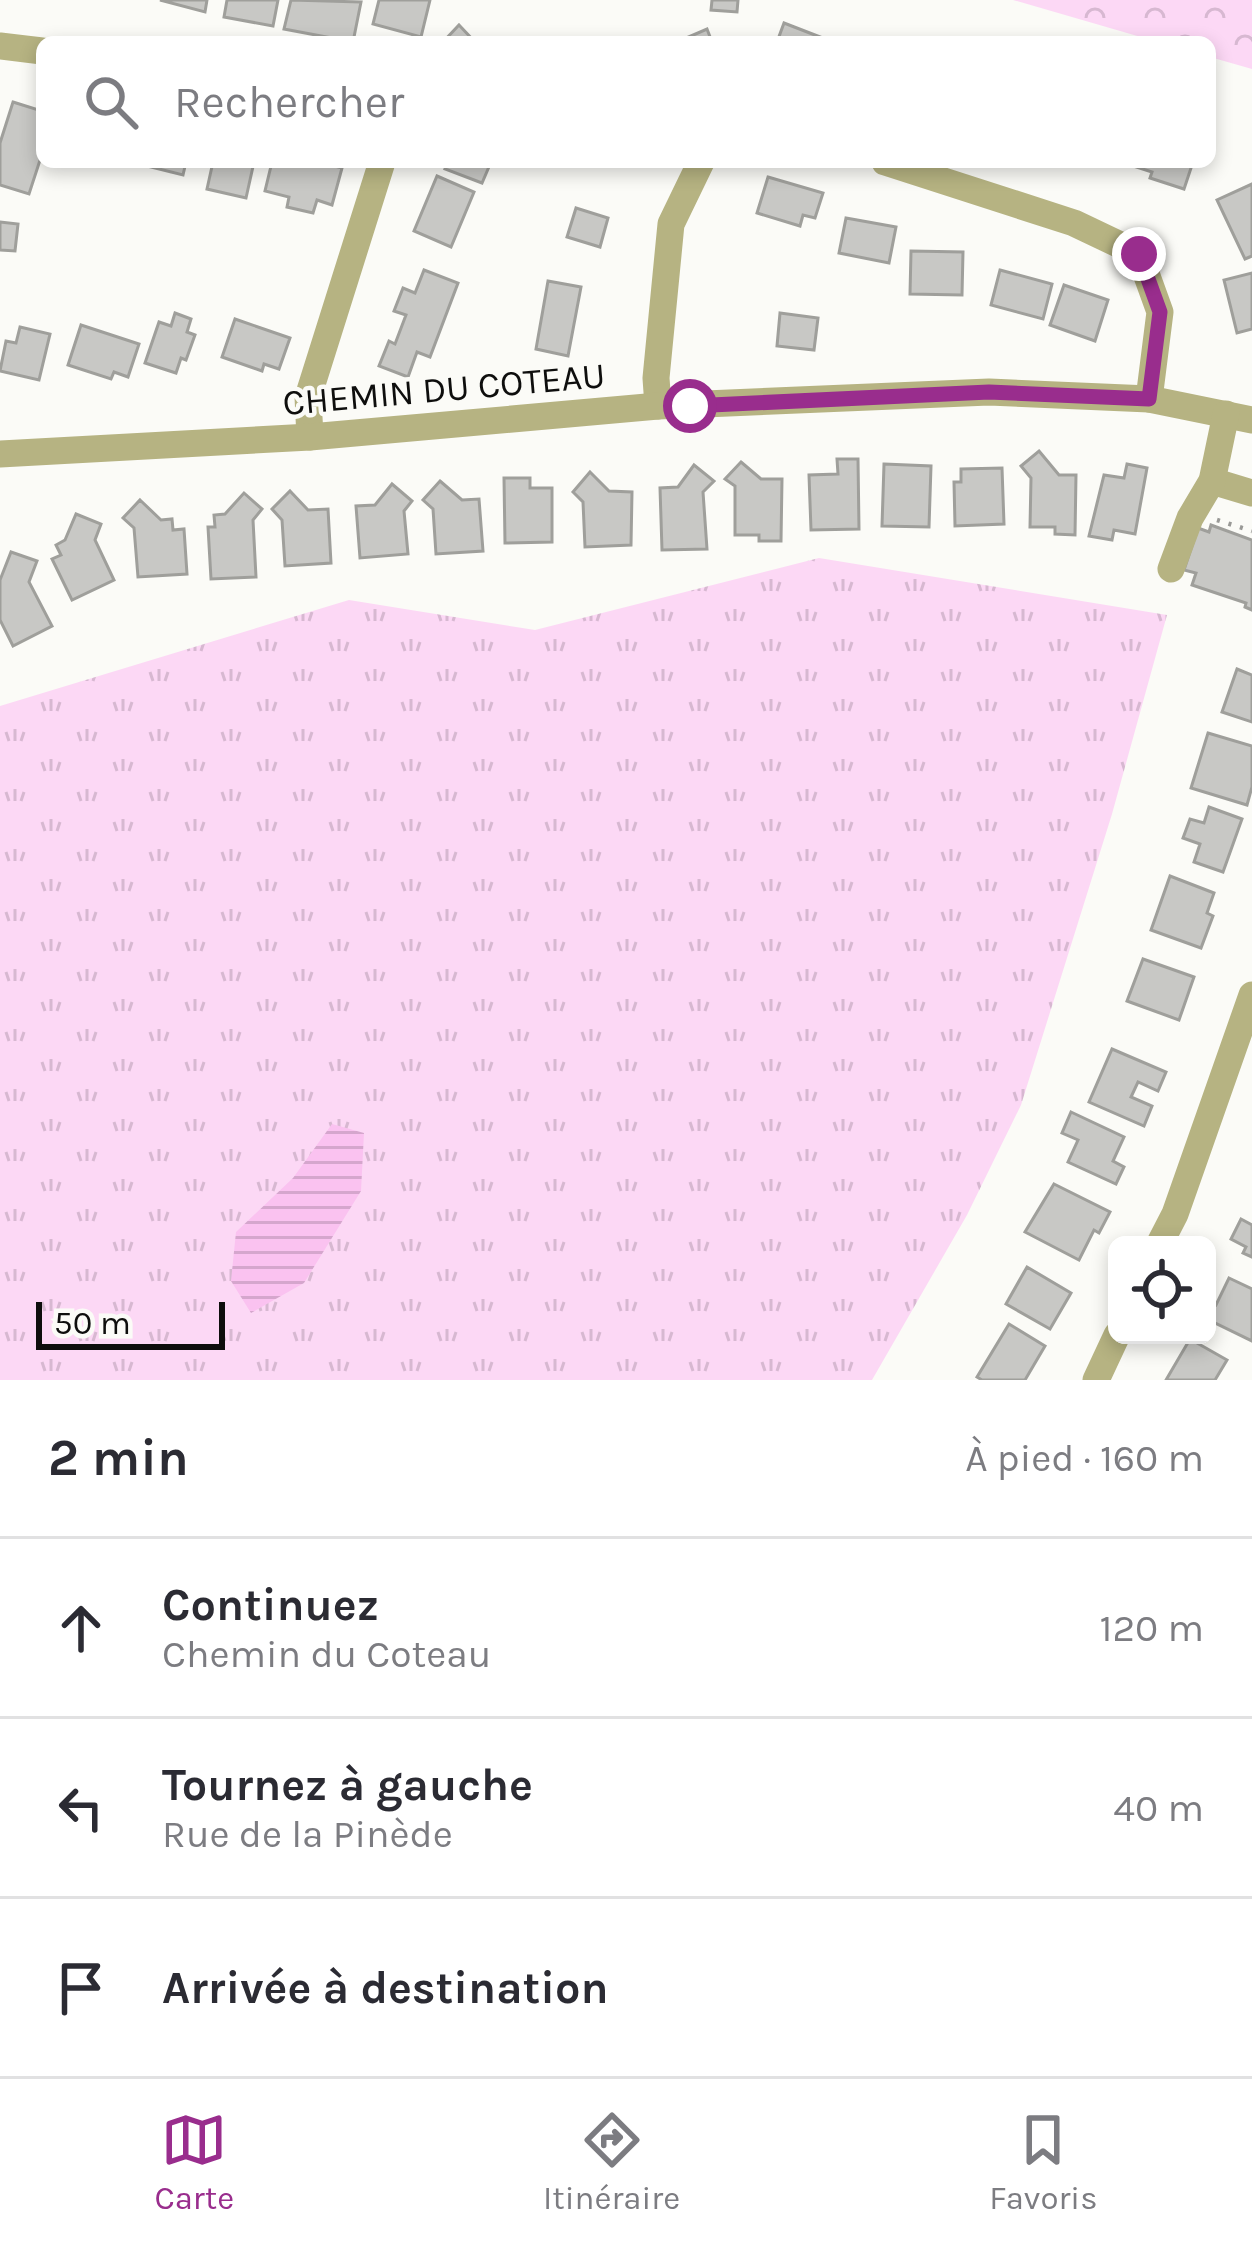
<!DOCTYPE html>
<html lang="fr">
<head>
<meta charset="utf-8">
<style>
	body { margin:0; font-family:Karla,sans-serif; background:#f7f7f7; color:#2b2b33 }
	.controls { position:absolute; right:36px; bottom:36px; display:grid; overflow:hidden; border-radius:18px; box-shadow:0 6px 18px #0003 }
	.controls button { width:108px; height:108px; display:grid; place-items:center; padding:0; border:0; border-bottom:3px solid #e1e1e2; background:#fff; color:#2b2b33; font:60px sans-serif }
	.scale { position:absolute; left:36px; bottom:30px; width:189px; box-sizing:border-box; padding-left:12px; border:6px solid #0e0e0d; border-top:0; font-size:33px; line-height:42px; white-space:nowrap; color:#0e0e0d; -webkit-text-stroke:9px #fbfbf7; paint-order:stroke }
	.stop { position:absolute; width:36px; height:36px; margin:-27px; border:9px solid #992d8d; border-radius:50%; background:#fff }
	.stop.end { background:#992d8d; border-color:#fff; box-shadow:0 3px 12px #0008 }
	.list { margin:0; padding:0; list-style:none }
	h2 { display:flex; justify-content:space-between; align-items:center; height:156px; margin:0; padding:0 48px; font-size:51px }
	h2 small { font-size:39px; font-weight:400; color:#7c7c81 }
	.list li { display:grid; grid-template-columns:78px 1fr auto; gap:36px; align-items:center; box-sizing:border-box; height:180px; padding:0 48px; border-top:3px solid #e1e1e2 }
	.list b { display:block; font-size:45px; white-space:nowrap }
	.list p { margin:0; font-size:39px; white-space:nowrap; color:#7c7c81 }
	.list em { font-size:39px; font-style:normal; color:#7c7c81 }
	.icon { flex:none; width:66px; height:66px; fill:none; stroke:currentColor; stroke-width:2; stroke-linecap:round; stroke-linejoin:round }
	.map { position:relative; flex:none; width:1252px; height:1380px; overflow:hidden }
	.search { position:absolute; background:#fff; box-shadow:0 6px 18px #0003; left:36px; right:36px; top:36px; height:132px; display:flex; align-items:center; gap:30px; box-sizing:border-box; padding:0 42px; border-radius:18px; color:#7c7c81; font-size:45px }
	.sheet { height:696px; background:#fff }
	nav { display:flex; justify-content:space-around; align-items:center; box-sizing:border-box; height:168px; border-top:3px solid #e1e1e2; background:#fff; font-size:33px; color:#7c7c81 }
	nav a { display:grid; justify-items:center; gap:6px }
	nav .on { color:#992d8d }
	.map>svg:first-child { display:block }
	.grass { fill:url(#grass-tufts) }
	.forest { fill:url(#forest-crowns) }
	.water { fill:url(#water-rules) }
	.building { fill:#c8c8c5; stroke:#9f9f9b; stroke-width:3 }
	.lines { fill:none; stroke-linecap:round; stroke-linejoin:round }
	.path { stroke:#999996; stroke-width:4.5; stroke-dasharray:3 9; stroke-linecap:butt }
	.minor { stroke:#b6b382; stroke-width:27 }
	.route { stroke:#992d8d; stroke-width:15 }
	.labels { text-anchor:middle; dominant-baseline:central; stroke-width:9; stroke-linejoin:round; paint-order:stroke }
	.street-label { font-size:36px; fill:#0e0e0d; stroke:#fbfbf7 }
</style>
</head>
<body>
<div class="map">
<svg width="1252" height="1380" viewBox="0 0 1252 1380">
	<defs>
		<pattern id="grass-tufts" width="24" height="20" patternUnits="userSpaceOnUse" patternTransform="scale(3)"><rect width="24" height="20" fill="#fcd8f5"/><path d="M3 7l-1-3M5 7V3M7 7l1-3M15 17l-1-3M17 17v-4M19 17l1-3" fill="none" stroke="#d7b8d1"/></pattern>
		<pattern id="forest-crowns" width="20" height="18" patternUnits="userSpaceOnUse" patternTransform="scale(3)"><rect width="20" height="18" fill="#fcd8f5"/><path d="M2 6a3 3 0 1 1 6 0M12 15a3 3 0 1 1 6 0" fill="none" stroke="#d7b8d1"/></pattern>
		<pattern id="water-rules" width="6" height="5" patternUnits="userSpaceOnUse" patternTransform="scale(3)"><rect width="6" height="5" fill="#fac2f0"/><path d="M0 2.5h6" fill="none" stroke="#d5a6cd"/></pattern>
	</defs>
	<rect width="100%" height="100%" fill="#fbfbf7"/>
	<!-- grass -->
	<path class="grass" d="M819,558l348,57 -55,199 -91,291 -54,110 -95,165h-872v-674l349,-106 186,30z"/>
	<!-- forest -->
	<path class="forest" d="M1013,0h239v69l-42,-12v-15h-52z"/>
	<!-- water -->
	<path class="water" d="M332,1124l32,9 -3,58 -57,92 -53,30 -20,-32 5,-49 57,-54z"/>
	<!-- building -->
	<g class="building">
		<path d="M160,0h47l-2,12z"/>
		<path d="M227,0h51l-5,26 -49,-9z"/>
		<path d="M291,0l70,2 -8,40 -69,-13z"/>
		<path d="M379,0h51l-9,37 -48,-13z"/>
		<path d="M712,0h26l-1,12 -26,-2z"/>
		<path d="M784,23l49,19h-56z"/>
		<path d="M459,25l16,17h-32z"/>
		<path d="M707,29l5,13h-35z"/>
		<path d="M13,102l29,9v43l-13,40 -29,-9v-42z"/>
		<path d="M131,162h55l-3,13z"/>
		<path d="M213,162h41l-8,36 -39,-9z"/>
		<path d="M272,162h48l22,6 -10,37 -15,-5 -4,13 -26,-6 2,-10 -24,-6z"/>
		<path d="M448,162h43l-9,21 -37,-14z"/>
		<path d="M1121,162h72l-9,27 -34,-11 2,-6z"/>
		<path d="M437,176l37,16 -23,55 -37,-16z"/>
		<path d="M768,177l55,16 -8,25 -12,-3 -3,11 -43,-13z"/>
		<path d="M1252,184v72l-7,3 -28,-59z"/>
		<path d="M576,208l32,10 -8,29 -33,-10z"/>
		<path d="M846,218l50,9 -7,36 -50,-10z"/>
		<path d="M0,222l18,2 -3,27 -15,-1z"/>
		<path d="M911,251l52,1 -1,43 -52,-1z"/>
		<path d="M424,270l34,13 -28,74 -13,-5 -9,25 -29,-11 10,-25 6,3 11,-29 -12,-4 9,-23 12,5z"/>
		<path d="M1000,270l52,14 -9,35 -52,-14z"/>
		<path d="M1252,273v56l-15,4 -13,-53z"/>
		<path d="M548,281l33,6 -13,69 -32,-7z"/>
		<path d="M1064,285l44,15 -13,41 -45,-16z"/>
		<path d="M175,313l16,6 -4,13 8,3 -9,25 -5,-2 -5,15 -31,-10 14,-41 12,4z"/>
		<path d="M780,313l38,5 -4,32 -37,-4z"/>
		<path d="M235,319l55,19 -11,31 -15,-5 -2,7 -40,-14z"/>
		<path d="M81,325l58,19 -11,33 -14,-5 -3,7 -43,-14z"/>
		<path d="M20,327l30,7 -11,46 -39,-9 6,-30 10,2z"/>
		<path d="M1039,451l20,24h17l-1,60 -20,-1v-7h-25l1,-49 -10,-12z"/>
		<path d="M837,459h21l1,70 -48,1 -2,-55 29,-1z"/>
		<path d="M741,462l20,17h21l-1,62h-22v-6h-24v-49l-10,-7z"/>
		<path d="M884,464l47,2 -2,61 -47,-1z"/>
		<path d="M1127,464l20,4 -12,66 -21,-4 -2,10 -23,-4 15,-61 20,3z"/>
		<path d="M694,465l20,16 -11,11 4,57 -45,1 -2,-62 18,-1z"/>
		<path d="M1002,468l2,56 -49,2 -1,-44h7v-13z"/>
		<path d="M590,472l19,19 23,1 -1,53 -46,2 -2,-45 -10,-10z"/>
		<path d="M504,478h26v10h22v54l-47,1z"/>
		<path d="M440,481l22,19 17,-1 4,52 -47,3 -3,-45 -10,-9z"/>
		<path d="M392,484l20,17 -8,10 4,43 -48,4 -4,-52 19,-1z"/>
		<path d="M290,491l18,19 20,-1 3,54 -46,3 -3,-46 -10,-11z"/>
		<path d="M244,493l18,16 -9,11 3,57 -45,2 -3,-52h7l-1,-12 11,-1z"/>
		<path d="M140,500l21,20 11,-1 1,11 11,-1 3,45 -49,3 -4,-49 -11,-10z"/>
		<path d="M76,514l25,10 -6,16 19,40 -42,20 -20,-41 9,-4 -5,-10 9,-5z"/>
		<path d="M1211,525l41,15v70l-7,-3 1,-4 -54,-18 4,-12 -12,-3 14,-42 11,4z"/>
		<path d="M11,552l26,9 -8,21 23,44 -39,20 -13,-26v-40z"/>
		<path d="M1237,669l15,6v47l-30,-10z"/>
		<path d="M1208,733l44,13v41l-5,18 -56,-17z"/>
		<path d="M1209,807l33,12 -19,53 -29,-10 6,-18 -17,-6 7,-19 14,4z"/>
		<path d="M1170,876l44,17 -7,20 6,3 -12,32 -50,-18z"/>
		<path d="M1143,959l51,18 -15,43 -52,-19z"/>
		<path d="M1112,1049l54,23 -8,19 -20,-9 -7,15 21,9 -8,20 -55,-24z"/>
		<path d="M1071,1112l53,25 -11,24 11,6 -8,17 -48,-22 10,-22 -16,-7z"/>
		<path d="M1054,1184l56,28 -11,21 -5,-3 -15,30 -54,-28z"/>
		<path d="M1241,1219l11,6v32l-9,-4 3,-6 -15,-8z"/>
		<path d="M1027,1267l44,26 -21,36 -44,-25z"/>
		<path d="M1229,1278l23,11v52l-45,-22v-19l9,5z"/>
		<path d="M1009,1324l36,22 -20,34h-43l-5,-3z"/>
		<path d="M1190,1339l37,21 -12,20h-49z"/>
	</g>
	<g class="lines">
		<!-- path -->
		<path class="path" d="M1217,520l35,11"/>
		<!-- minor -->
		<g class="minor">
			<path d="M0,46l42,5"/>
			<path d="M885,162l189,61 65,31 21,58 -11,87"/>
			<path d="M658,406l-2,-28 15,-154 30,-62"/>
			<path d="M310,437l-2,-40 74,-235"/>
			<path d="M0,454l310,-17 348,-31 331,-14 160,7 103,21"/>
			<path d="M1212,481l40,12"/>
			<path d="M1171,569l19,-51 22,-37 14,-67"/>
			<path d="M1159,1245l16,-31 77,-219"/>
			<path d="M1096,1380l21,-45"/>
		</g>
	</g>
	<g class="lines">
		<!-- route -->
		<path class="route" d="M690,406l299,-14 160,7 11,-87 -21,-58"/>
	</g>
	<g class="labels">
		<!-- street labels -->
		<g class="street-label">
			<text transform="translate(444 389) rotate(-5)">CHEMIN DU COTEAU</text>
		</g>
	</g>
</svg>
<div class="controls">
<button><svg class="icon" aria-label="locate" viewBox="0 0 24 24"><circle cx="12" cy="12" r="6"/><path d="M12 2v4M12 18v4M2 12h4M18 12h4"/></svg></button>
</div>
<div class="scale">50 m</div>
<div class="stop" style="left:690px;top:406px"></div>
<div class="stop end" style="left:1139px;top:254px"></div>
<div class="search"><svg class="icon" aria-label="search" viewBox="0 0 24 24"><circle cx="10" cy="10" r="6"/><path d="M15 15l6 6"/></svg>Rechercher</div>
</div>
<section class="sheet">
<h2>2 min<small>À pied · 160 m</small></h2>
<ul class="list">
<li><svg class="icon" aria-label="ahead" viewBox="0 0 24 24"><path d="M12 20V5M6 11l6-6 6 6"/></svg><div><b>Continuez</b><p>Chemin du Coteau</p></div><em>120 m</em></li>
<li><svg class="icon" aria-label="left" viewBox="0 0 24 24"><path d="M17 20v-9H6M10 6l-5 5 5 5"/></svg><div><b>Tournez à gauche</b><p>Rue de la Pinède</p></div><em>40 m</em></li>
<li><svg class="icon" aria-label="arrive" viewBox="0 0 24 24"><path d="M6 21V4h12l-3 4 3 4H6"/></svg><div><b>Arrivée à destination</b></div></li>
</ul>
</section>
<nav>
<a class="on"><svg class="icon" aria-label="map" viewBox="0 0 24 24"><path d="M3 6l6-2 6 2 6-2v14l-6 2-6-2-6 2zM9 4v14M15 6v14"/></svg>Carte</a>
<a><svg class="icon" aria-label="directions" viewBox="0 0 24 24"><path d="M12 3l9 9-9 9-9-9zM9 14v-3h6M13 9l2 2-2 2"/></svg>Itinéraire</a>
<a><svg class="icon" aria-label="saved" viewBox="0 0 24 24"><path d="M7 4h10v16l-5-4-5 4z"/></svg>Favoris</a>
</nav>
</body>
</html>
